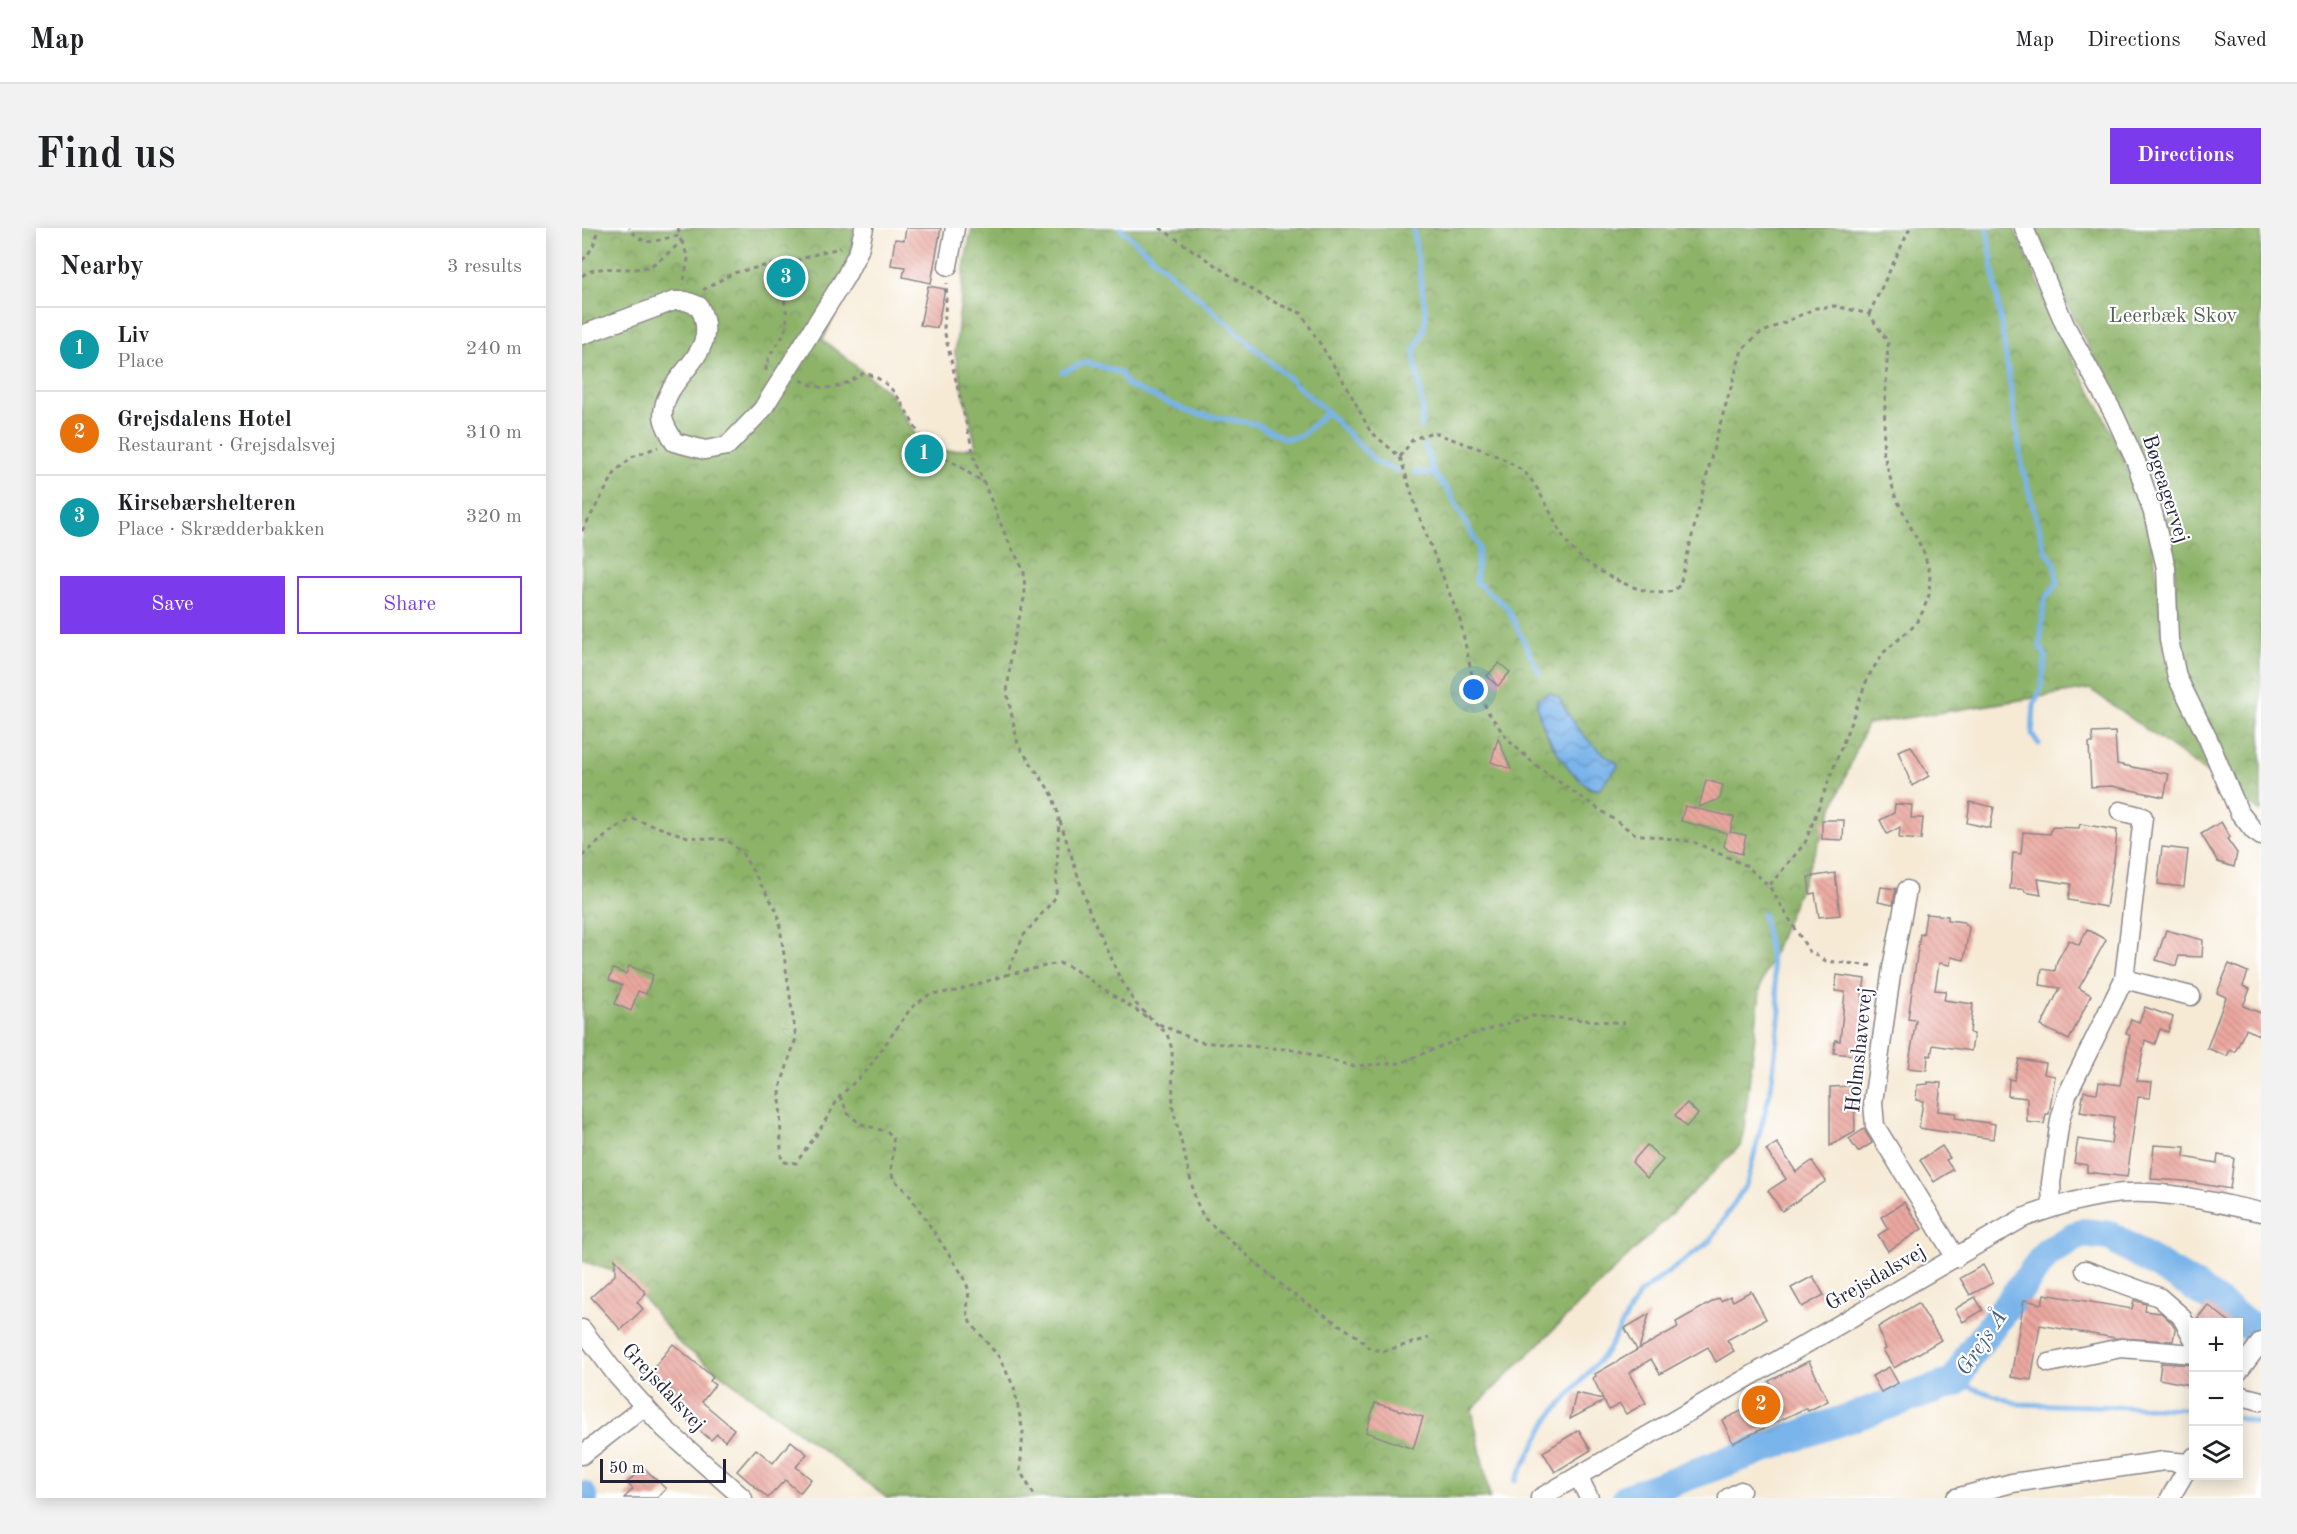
<!DOCTYPE html>
<html lang="en">
<head>
<meta charset="utf-8">
<style>
	body { margin:0; font-family:"Old Standard TT",serif; background:#f2f2f2; color:#202124 }
	.controls { position:absolute; right:18px; bottom:18px; display:grid; overflow:hidden; border-radius:0px; box-shadow:0 3px 15px #0003 }
	.controls button { width:54px; height:54px; display:grid; place-items:center; padding:0; border:0; border-bottom:2px solid #e0e0e0; background:#fff; color:#202124; font:30px sans-serif }
	.scale { position:absolute; left:18px; bottom:15px; width:126px; box-sizing:border-box; padding-left:6px; border:3px solid #22223b; border-top:0; font-size:16px; line-height:21px; white-space:nowrap; color:#22223b; -webkit-text-stroke:4px #fff; paint-order:stroke }
	.you { position:absolute; left:892px; top:462px; width:21px; height:21px; margin:-15px; border:4px solid #fff; border-radius:50%; background:#1a73e8; box-shadow:0 0 0 9px #1a73e833 }
	.badge { display:grid; place-items:center; width:39px; height:39px; border-radius:50%; background:#7c3aed; color:#fff; font-size:20px; font-weight:700 }
	.pin { position:absolute; translate:-50% -50%; border:3px solid #fff; box-shadow:0 2px 6px #0006 }
	.list { margin:0; padding:0; list-style:none }
	h2 { display:flex; justify-content:space-between; align-items:center; height:78px; margin:0; padding:0 24px; font-size:26px }
	h2 small { font-size:20px; font-weight:400; color:#757577 }
	.list li { display:grid; grid-template-columns:39px 1fr auto; gap:18px; align-items:center; box-sizing:border-box; height:84px; padding:0 24px; border-top:2px solid #e0e0e0 }
	.list b { display:block; font-size:22px; white-space:nowrap }
	.list p { margin:0; font-size:20px; white-space:nowrap; color:#757577 }
	.list em { font-size:20px; font-style:normal; color:#757577 }
	.actions { display:flex; gap:12px; padding:18px 24px }
	.actions a { flex:1; padding:14px 0; border:2px solid #7c3aed; border-radius:0px; text-align:center; font-size:21px; color:#7c3aed }
	.actions .main { background:#7c3aed; color:#fff }
	.icon { flex:none; width:33px; height:33px; fill:none; stroke:currentColor; stroke-width:2; stroke-linecap:round; stroke-linejoin:round }
	.map { position:relative; flex:none; width:1679px; height:1270px; overflow:hidden; border-radius:0px }
	header { display:flex; align-items:center; gap:36px; box-sizing:border-box; height:84px; padding:0 30px; background:#fff; border-bottom:2px solid #e0e0e0 }
	header strong { font-size:28px }
	nav { display:flex; gap:33px; margin-inline-start:auto; font-size:21px }
	.intro { display:flex; align-items:center; justify-content:space-between; box-sizing:border-box; height:144px; padding:0 36px }
	h1 { margin:0; font-size:42px }
	.button { padding:15px 27px; border-radius:0px; background:#7c3aed; color:#fff; font-size:21px; font-weight:700 }
	main { display:flex; gap:36px; padding:0 36px }
	aside { flex:1; background:#fff; border-radius:0px; box-shadow:0 3px 15px #0003 }
	.map>svg:first-child { display:block }
	.forest { fill:url(#forest-crowns); stroke:#586a52; stroke-width:1.5; fill-rule:evenodd }
	.water { fill:url(#water-waves); stroke:#4e6b92; stroke-width:1.5 }
	.lines { fill:none; stroke-linecap:round; stroke-linejoin:round }
	.stream { stroke:#79b4ea; stroke-width:5 }
	.river { stroke:#79b4ea; stroke-width:30 }
	.building { fill:url(#building-back-hatch) }
	.minor-casing { stroke:#8c8688; stroke-width:21 }
	.path { stroke:#8c8688; stroke-width:3; stroke-dasharray:4.5 4.5; stroke-linecap:butt }
	.minor { stroke:#fff; stroke-width:18 }
	.labels { text-anchor:middle; dominant-baseline:central; stroke-width:4.5; stroke-linejoin:round; paint-order:stroke }
	.park-label { font-size:21px; fill:#545f51; stroke:#fff }
	.street-label { font-size:21px; fill:#22223b; stroke:#fff }
	.water-label { font-size:22px; font-style:italic; fill:#455c81; stroke:#fff }
</style>
</head>
<body>
<header>
<strong>Map</strong>
<nav><a>Map</a><a>Directions</a><a>Saved</a></nav>
</header>
<div class="intro"><h1>Find us</h1><a class="button">Directions</a></div>
<main>
<aside>
<h2>Nearby<small>3 results</small></h2>
<ul class="list">
<li><span class="badge" style="background:#0f9aa8">1</span><div><b>Liv</b><p>Place</p></div><em>240 m</em></li>
<li><span class="badge" style="background:#e8710a">2</span><div><b>Grejsdalens Hotel</b><p>Restaurant · Grejsdalsvej</p></div><em>310 m</em></li>
<li><span class="badge" style="background:#0f9aa8">3</span><div><b>Kirsebærshelteren</b><p>Place · Skrædderbakken</p></div><em>320 m</em></li>
</ul>
<div class="actions"><a class="main">Save</a><a>Share</a></div>
</aside>
<div class="map">
<svg width="1679" height="1270" viewBox="0 0 1679 1270">
	<defs>
		<pattern id="forest-crowns" width="20" height="18" patternUnits="userSpaceOnUse" patternTransform="scale(1.5)"><rect width="20" height="18" fill="#8db369"/><path d="M2 6a3 3 0 1 1 6 0M12 15a3 3 0 1 1 6 0" fill="none" stroke="#739158"/></pattern>
		<pattern id="water-waves" width="16" height="10" patternUnits="userSpaceOnUse" patternTransform="scale(1.5)"><rect width="16" height="10" fill="#79b4ea"/><path d="M0 5q4-4 8 0t8 0" fill="none" stroke="#6392bf"/></pattern>
		<pattern id="building-back-hatch" width="6" height="6" patternUnits="userSpaceOnUse" patternTransform="scale(1.5)"><rect width="6" height="6" fill="#eaa79f"/><path d="M-1 5l2 2M0 0l6 6M5-1l2 2" fill="none" stroke="#c88f8a"/></pattern>
	</defs>
	<rect width="100%" height="100%" fill="#fff"/>
	<filter id="ink" filterUnits="userSpaceOnUse"><feTurbulence type="fractalNoise" baseFrequency=".0167" numOctaves="2"/><feDisplacementMap in="SourceGraphic" scale="12" xChannelSelector="R" yChannelSelector="G"/><feConvolveMatrix kernelMatrix="1 2 1 2 8 2 1 2 1" color-interpolation-filters="sRGB"/></filter>
	<filter id="wash" filterUnits="userSpaceOnUse"><feTurbulence type="fractalNoise" baseFrequency=".008" numOctaves="4" result="noise"/><feDisplacementMap in="SourceGraphic" scale="24" xChannelSelector="R" yChannelSelector="G"/><feGaussianBlur stdDeviation="1.35" result="paint"/><feColorMatrix in="noise" values="0 0 0 0 0 0 0 0 0 0 0 0 0 0 0 0 0 1.4 0 .05"/><feComposite in="paint" operator="in"/></filter>
	<g filter="url(#wash)">
		<rect width="100%" height="100%" fill="#f6ead5"/>
		<!-- forest -->
		<g class="forest">
			<path d="M0,0h272l-4,52 -27,60 67,53 38,61 48,-7 -21,-93 10,-93 7,-33h1042l60,135 26,45 22,48 20,51 13,53 10,97 45,118 -120,-86 -223,35 -106,260 -19,160 -270,266 18,88h-603l-208,-155 -54,-68 -43,-14zM977,469c13,28 31,50 58,66l-20,27 -10,-3 -36,-44 -9,-20 -5,-21z"/>
			<path d="M1453,0h226v584l-22,-15 -54,-125 -9,-68 -1,-43 -12,-55 -68,-146 -36,-72z"/>
		</g>
		<!-- water -->
		<path class="water" d="M967,465l10,4c13,28 32,50 58,66l1,3 -20,24c-23,-1 -66,-70 -60,-92z"/>
		<g class="lines">
			<!-- stream -->
			<g class="stream">
				<path d="M831,0l13,85 -2,17 -10,22 9,58 -2,17"/>
				<path d="M1405,0l35,238 23,84 10,13 2,20 -13,18 -4,46 6,9 -5,33 -7,16 -2,29 7,10"/>
				<path d="M539,1l206,183"/>
				<path d="M480,144l25,-10 34,11 6,12 65,28 64,11 29,15 16,-3 26,-24 49,50 22,9"/>
				<path d="M843,218l9,28 14,16 31,57 -3,35 31,25 32,65"/>
				<path d="M832,244l20,2"/>
				<path d="M1373,1154l64,22 175,5"/>
				<path d="M1656,1190l23,6"/>
				<path d="M933,1253l34,-63 59,-68 31,-56 71,-53 37,-58 24,-95 9,-77 -17,-97"/>
			</g>
			<!-- river -->
			<g class="river">
				<path d="M0,1268l1,2"/>
				<path d="M1045,1270l181,-66 147,-50 16,-29 77,-101 34,-19 28,3 85,51 66,47"/>
			</g>
		</g>
		<g id="blocks">
			<!-- building -->
			<g class="building">
				<path d="M324,0h35l-10,55 -28,-6 2,-10 -14,-2 4,-26 9,1z"/>
				<path d="M346,58l17,3 -8,39 -17,-3z"/>
				<path d="M917,435l11,9 -12,14 -11,-10z"/>
				<path d="M1533,504l2,32 52,10 -5,23 -52,-11 -21,1 -2,-44h4l-1,-10z"/>
				<path d="M916,510l13,31 -20,-7z"/>
				<path d="M1329,518l18,30 -17,10 -14,-35z"/>
				<path d="M1124,552l17,5 -3,14 -21,8z"/>
				<path d="M1388,574l24,5 -4,21 -23,-5z"/>
				<path d="M1313,576l17,1 -1,13h12l-2,22 -22,-2 1,-11 -13,7 -7,-14 14,-7z"/>
				<path d="M1103,578l49,11 -4,15 16,3 -4,19 -14,-4 -4,-4 3,-13 -46,-12z"/>
				<path d="M1240,592h22l-1,20 -21,-1z"/>
				<path d="M1639,594l9,15 -3,2 10,14 -3,14 -16,-5 -17,-28z"/>
				<path d="M1498,596l37,6 -2,23 -9,54 -38,-7 3,-16 -33,-5 3,16 -16,-3 -1,-3h-14l3,-36 8,1 2,-22 27,2 2,-7 27,1z"/>
				<path d="M1580,619l26,3 -4,37 -26,-3z"/>
				<path d="M1253,645l5,42 -21,2 -4,-24 -5,1 -2,-17z"/>
				<path d="M1299,659l15,2 -3,16 -15,-3z"/>
				<path d="M1344,686l22,2v4l16,2 5,5 -5,33 -13,-3 -1,8 -11,-2 -4,27 11,1 -2,9 29,4 -3,29 4,1 -3,17 -38,-6 -2,11 -3,-1 -1,15 -19,-2 8,-48 -8,-1 12,-85 3,1z"/>
				<path d="M1505,701l19,11 -27,48 12,7 -22,45 -28,-14 19,-38 -20,-3 2,-16 13,2 2,-10 12,-21 10,5z"/>
				<path d="M1584,702l37,10 -1,17 -23,-1 -3,10 -20,-6z"/>
				<path d="M1647,736l19,8 -5,14 7,3 -7,17 18,7v23l-15,-7 -11,23 -5,-2 -3,6 -20,-8 19,-51 -9,-4z"/>
				<path d="M47,738l24,9 -7,19 -8,-3 -7,20 -16,-7 7,-19 -13,-5 4,-11 13,5z"/>
				<path d="M1255,747l28,4 -4,26h2v14l-3,37 -26,-3 1,-13 5,1 5,-49 -10,-1z"/>
				<path d="M1563,779l28,10 -5,15 -8,-3 -5,15 -10,-4 -8,41 15,1 -2,16 -12,-1 -11,80 -40,-5v-7l-13,-2 4,-24 33,5 3,-27 -34,-5 4,-21 13,2 2,-11 21,3 10,-50 -4,-1 5,-15 8,3z"/>
				<path d="M1437,831l27,4 -2,11 11,2 -6,38h-3l-2,10 -17,-2v-24l-19,-2 1,-17 5,1z"/>
				<path d="M1346,854l13,1 -3,28 18,2 -1,5 40,6 -2,15 -74,-11 4,-27 -7,-1 1,-15 11,-1z"/>
				<path d="M1272,858l1,46 -25,14v-59z"/>
				<path d="M1105,875l11,11 -12,13 -11,-12z"/>
				<path d="M1282,901l8,14 -14,9 -9,-13z"/>
				<path d="M1195,915l19,29 16,-11 14,20 -44,30 -14,-20 18,-12 -20,-29z"/>
				<path d="M1065,917l16,15 -16,18 -15,-16z"/>
				<path d="M1572,917l31,2 -1,10 33,6 1,-8 16,3 -4,31 -46,-8 -33,-2z"/>
				<path d="M1360,918l8,12 -4,2 7,10 -19,12 -14,-22z"/>
				<path d="M1322,974l18,27 -34,22 -10,-16 10,-6 -7,-12z"/>
				<path d="M33,1031l31,34 -9,9 6,7 -22,21 -30,-33 24,-22z"/>
				<path d="M1401,1037l10,18 -23,12 -10,-17z"/>
				<path d="M1231,1048l11,19 -22,12 -11,-19z"/>
				<path d="M1169,1063l15,28 -39,21 7,11 -18,11 -8,-15 -48,27 -9,-15 -22,14 17,30 -20,11 -6,-10 -11,6 -5,-9 -34,18 6,-26 27,6 -10,-21 3,-2 -1,-2 42,-24 -12,-22 24,-14 -10,35 39,-22 -2,-5 43,-24 2,3 9,-5 3,5z"/>
				<path d="M1462,1066l88,15 2,-9 12,4 -1,7 16,2 11,10 3,6 -2,12 -58,-3 -75,-13 -9,55 -20,-3 13,-77 18,4z"/>
				<path d="M1393,1069l8,13 -20,12 -8,-13z"/>
				<path d="M1336,1075l23,37 -47,28 -11,-18 3,-1 -8,-22z"/>
				<path d="M1626,1077l23,18h-34l-1,-3z"/>
				<path d="M91,1116l40,33 -3,4 5,4 -13,17 32,27 -9,12 -8,-7 -6,6 -24,-20 6,-7 -22,-17 3,-4 -24,-20z"/>
				<path d="M1227,1133l19,40 -20,10 -2,-3 -73,35 -11,-23 54,-25 -7,-14z"/>
				<path d="M1579,1135l32,2 -3,20 -31,-6z"/>
				<path d="M1307,1139l9,16 -17,9 -9,-16z"/>
				<path d="M793,1175l48,14 -10,32 -47,-17z"/>
				<path d="M997,1202l12,20 -36,22 -12,-20z"/>
				<path d="M209,1213l16,13 -11,13 15,12 -11,14 -15,-13 -17,18 -31,-27 19,-22 17,14z"/>
				<path d="M61,1239l23,22 -9,9h-33l9,-9 -6,-6z"/>
			</g>
		</g>
	</g>
	<g filter="url(#ink)">
		<use href="#blocks" fill-opacity="0" stroke="#8c8688" stroke-width="1.5"/>
		<g class="lines">
			<!-- minor casing -->
			<g class="minor-casing">
				<g id="minor">
					<path d="M1442,0l41,97 49,89 22,48 17,51 13,55 3,72 8,37 31,62 31,73 15,19 7,5"/>
					<path d="M366,38l7,-38"/>
					<path d="M0,107l92,-34h12l13,5c26,50 -36,67 -36,110 0,8 8,19 11,26l31,8 22,-4 35,-36 84,-134 13,-26 5,-22"/>
					<path d="M1325,662l-15,78 -19,134 2,24 81,132"/>
					<path d="M1542,751l67,17"/>
					<path d="M1470,979l-1,-24 9,-63 7,-25 57,-116 19,-162 -23,-6"/>
					<path d="M1503,1042l74,27 22,19 13,24"/>
					<path d="M0,1101l36,48 47,52 78,69"/>
					<path d="M1467,1135l72,-15 73,6"/>
					<path d="M1656,1144l23,-30"/>
					<path d="M1656,1167l23,6"/>
					<path d="M0,1227l63,-49"/>
					<path d="M996,1248l11,22"/>
					<path d="M958,1270l483,-280c27,-10 55,-19 83,-23 52,-8 105,7 155,17"/>
					<path d="M1146,1270l13,-7"/>
					<path d="M1374,1270l56,-15 152,-22 26,2"/>
					<path d="M1588,1270l24,-41"/>
				</g>
			</g>
			<!-- path -->
			<g class="path">
				<path d="M96,0l2,7"/>
				<path d="M578,0l92,62 28,15 21,8 46,74 23,44 30,26 19,59 41,104 12,55 16,37 20,28 31,28 96,66 59,8 53,24 22,20 40,65 17,10 49,5"/>
				<path d="M100,13l6,18 -5,26"/>
				<path d="M0,32c9,-7 15,-20 15,-32"/>
				<path d="M0,48c16,-14 46,-3 65,-9 13,-5 23,-16 34,-25l-1,-6c-24,1 -32,16 -51,-8"/>
				<path d="M121,62l30,-17 36,-8 18,-1 35,-12 19,-4"/>
				<path d="M1287,86l41,-86"/>
				<path d="M184,143c0,-19 16,-27 20,-44 4,-14 -7,-47 -12,-62"/>
				<path d="M219,152c25,14 41,7 63,-7 38,9 43,50 65,75 6,7 12,8 20,12 12,6 22,16 35,22"/>
				<path d="M818,229l13,-18 20,-7c29,12 69,21 92,41 14,12 31,54 43,71 15,22 73,54 100,48 5,0 8,-4 12,-7l36,-147 26,-88 15,-15 59,-27 19,-2 34,8 19,28 -5,109 12,45 29,57 6,21 -1,21 -6,16 -8,14 -32,28 -15,24 -63,166 -36,43"/>
				<path d="M0,303l34,-60 16,-14 26,-10"/>
				<path d="M478,593l30,92 28,61 16,28 33,32 5,15 1,60 23,92 8,17 86,74 68,45 12,12 14,2 45,-13"/>
				<path d="M0,628l33,-28 18,-9 55,18 39,3 15,13 36,60 18,125 -16,50 1,68 2,6 13,1 23,-32 21,-35 27,-26 44,-62 19,-14 26,-3 50,-16 18,-40 32,-38 3,-80 -7,-23 -34,-49 -11,-52 5,-46 13,-52 -1,-24 -17,-32 -31,-75 -30,-125 -2,-11 3,-45"/>
				<path d="M424,747l53,-12 13,5 76,50"/>
				<path d="M577,796l41,18 95,8 57,16 48,-3 67,-27 65,-20 93,7"/>
				<path d="M258,868l8,18 13,10 27,8 5,6 1,7 -3,24 2,10 15,14 56,84 5,14 -2,19 3,12 29,35 15,30 9,45 -3,39 16,27"/>
			</g>
			<!-- minor -->
			<use href="#minor" class="minor"/>
		</g>
	</g>
	<g class="labels">
		<!-- park labels -->
		<g class="park-label">
			<text x="1591" y="88">Leerbæk Skov</text>
		</g>
		<!-- street labels -->
		<g class="street-label">
			<text transform="translate(1583 261) rotate(72)">Bøgeagervej</text>
			<text transform="translate(1278 822) rotate(-84)">Holmshavevej</text>
			<text transform="translate(1294 1050) rotate(-30)">Grejsdalsvej</text>
			<text transform="translate(81 1160) rotate(47)">Grejsdalsvej</text>
		</g>
		<!-- water labels -->
		<g class="water-label">
			<text transform="translate(1400 1115) rotate(-56)">Grejs Å</text>
		</g>
	</g>
</svg>
<div class="controls">
<button>+</button>
<button>−</button>
<button><svg class="icon" aria-label="layers" viewBox="0 0 24 24"><path d="M12 4l9 5-9 5-9-5zM3 14l9 5 9-5"/></svg></button>
</div>
<div class="scale">50 m</div>
<div class="you"></div>
<div class="pin badge" style="left:342px;top:226px;background:#0f9aa8">1</div>
<div class="pin badge" style="left:1179px;top:1177px;background:#e8710a">2</div>
<div class="pin badge" style="left:204px;top:50px;background:#0f9aa8">3</div>
</div>
</main>
</body>
</html>
